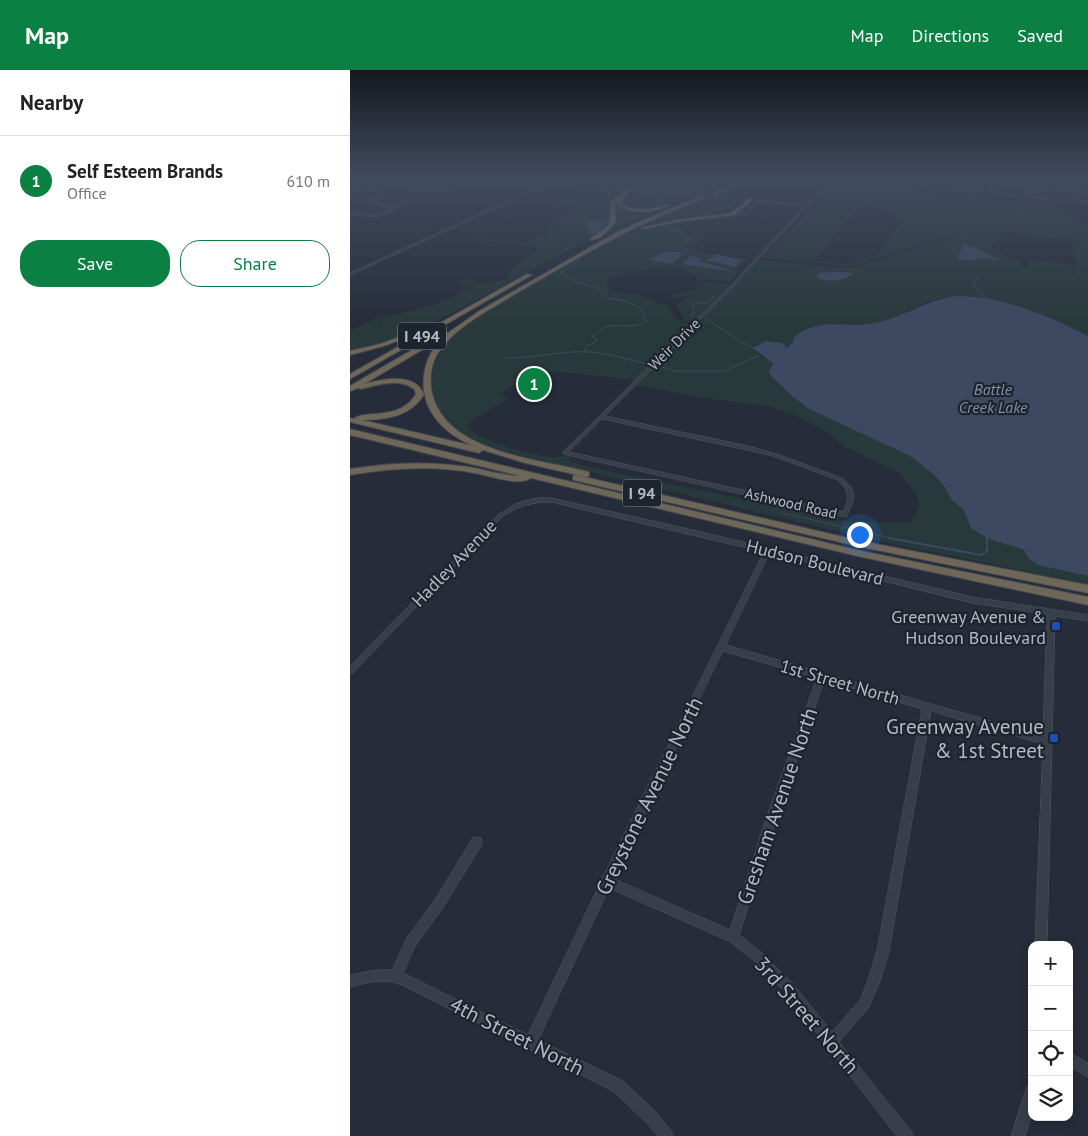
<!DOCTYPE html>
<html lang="en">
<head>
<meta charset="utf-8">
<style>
	body { margin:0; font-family:"PT Sans",sans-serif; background:#f6f6f6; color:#222 }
	.controls { position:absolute; right:15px; bottom:15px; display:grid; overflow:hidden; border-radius:10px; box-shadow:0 2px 8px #0003 }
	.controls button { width:45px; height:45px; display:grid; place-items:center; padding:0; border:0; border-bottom:1px solid #e0e0e0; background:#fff; color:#222; font:25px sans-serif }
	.you { position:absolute; left:509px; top:464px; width:18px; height:18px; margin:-12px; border:4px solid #fff; border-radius:50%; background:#1a73e8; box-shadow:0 0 0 8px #1a73e833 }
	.badge { display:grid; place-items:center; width:32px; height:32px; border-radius:50%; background:#0b8043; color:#fff; font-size:16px; font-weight:700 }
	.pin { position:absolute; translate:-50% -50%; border:2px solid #fff; box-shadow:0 1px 5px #0006 }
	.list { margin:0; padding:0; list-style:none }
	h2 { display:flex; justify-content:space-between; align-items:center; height:65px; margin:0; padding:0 20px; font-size:21px }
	h2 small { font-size:16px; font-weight:400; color:#767676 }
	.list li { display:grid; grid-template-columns:32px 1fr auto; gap:15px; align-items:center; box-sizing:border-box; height:90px; padding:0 20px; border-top:1px solid #e0e0e0 }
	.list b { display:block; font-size:19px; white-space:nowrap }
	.list p { margin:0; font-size:16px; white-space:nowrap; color:#767676 }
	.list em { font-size:16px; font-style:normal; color:#767676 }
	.actions { display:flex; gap:10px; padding:15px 20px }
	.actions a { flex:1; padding:11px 0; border:1px solid #0b8043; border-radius:20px; text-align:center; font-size:18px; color:#0b8043 }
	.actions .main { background:#0b8043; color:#fff }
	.icon { flex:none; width:28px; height:28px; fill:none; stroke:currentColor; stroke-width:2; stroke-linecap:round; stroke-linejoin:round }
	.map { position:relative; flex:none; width:738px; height:1066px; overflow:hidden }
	header { display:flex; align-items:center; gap:30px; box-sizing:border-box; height:70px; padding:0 25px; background:#0b8043; color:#fff }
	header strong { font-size:24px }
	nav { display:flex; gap:28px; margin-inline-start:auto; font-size:18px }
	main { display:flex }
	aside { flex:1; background:#fff }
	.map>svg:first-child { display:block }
	.green { fill:#28393b; fill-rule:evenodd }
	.water { fill:#3d4960 }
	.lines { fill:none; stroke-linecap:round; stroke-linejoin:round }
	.stream-far1 { stroke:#3d4960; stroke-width:1 }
	.stream { stroke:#3d4960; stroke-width:2 }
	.minor-casing { stroke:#515761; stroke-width:1 }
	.highway-casing { stroke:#414751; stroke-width:2 }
	.minor { fill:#393f4a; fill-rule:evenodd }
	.highway { fill:#6e6757; fill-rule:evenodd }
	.minor-bridge-casing { stroke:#515761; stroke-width:4; stroke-linecap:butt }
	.minor-bridge { stroke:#393f4a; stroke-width:3 }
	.transit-dot { fill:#1a4fb4; stroke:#1e242e; stroke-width:2 }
	.labels { text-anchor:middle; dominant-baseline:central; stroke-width:4.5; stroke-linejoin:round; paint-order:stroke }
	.far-street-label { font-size:15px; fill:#b4bac5; stroke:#1e242e }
	.shield { fill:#1e242e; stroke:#878d98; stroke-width:1 }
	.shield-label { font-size:16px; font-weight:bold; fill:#b4bac5 }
	.far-water-label { font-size:16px; font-style:italic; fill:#808eaa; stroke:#1e242e }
	.street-label { font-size:18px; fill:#b4bac5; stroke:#1e242e }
	.poi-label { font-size:18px; fill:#b4bac5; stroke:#1e242e; text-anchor:end }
	.near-poi-label { font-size:21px; fill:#b4bac5; stroke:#1e242e; text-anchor:end }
	.near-street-label { font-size:21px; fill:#b4bac5; stroke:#1e242e }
</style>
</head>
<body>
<header>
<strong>Map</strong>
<nav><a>Map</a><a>Directions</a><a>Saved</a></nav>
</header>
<main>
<aside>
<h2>Nearby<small></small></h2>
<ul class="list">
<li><span class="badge">1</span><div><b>Self Esteem Brands</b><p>Office</p></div><em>610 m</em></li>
</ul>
<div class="actions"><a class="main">Save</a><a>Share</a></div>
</aside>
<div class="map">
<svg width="738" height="1066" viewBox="0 0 738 1066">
	<rect width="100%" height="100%" fill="#262c39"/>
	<!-- green -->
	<g class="green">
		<path d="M82,108h47l-7,3 3,1 -35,14 -34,-4 -2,-7z"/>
		<path d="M300,108h92c-30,10 -96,44 -123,24l16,-10h20l3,-2 -16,-3 7,-5z"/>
		<path d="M413,108l40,2 32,-2 -7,7 -63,-6 -41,16h-9z"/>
		<path d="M491,108h2l-4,5 5,-5h56l20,14 168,17 -31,-2 31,17v112c-41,-20 -99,-47 -145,-38 -25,5 -46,22 -72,26 -26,3 -54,-6 -77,13l-1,5 -6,6c-14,-7 -18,-9 -34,-2v4l20,13 -3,5 1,8 22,21 16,12 101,47 22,17 31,36 8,19 53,23 4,7 10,7 50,11v8l-213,-44 -379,-90 -34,-16 -14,-9 -14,-22 -6,-31 14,-28 27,-22 106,-63 46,-23 44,-13 70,-9 15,-11h17l-12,4 -10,10 -69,8 10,7 21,3 -15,12 5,4 18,3 -1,3 -9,3 31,7 5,-8 -9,-2 15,2 -11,10v5l-5,8 -20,-3 -12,2 -3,-5 -23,-10 -42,6 -25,8 3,8c10,8 19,4 31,7 11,3 13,11 27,9l8,14 16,7 -56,55 -72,-8 -25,-1 -34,20 -2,4 6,4 -37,22 -4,5c9,15 67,29 84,31 8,1 11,-2 19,0l-2,3 3,2 23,6 254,53 50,2 11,-1 7,-7 3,-8 -1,-9 -8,-12 -12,-14 -51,-24 -23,-18 -27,-14 -27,-10 -60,-7 -74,-14 125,-125 80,8 13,-1c34,-7 118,-46 149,-34l-2,6 -10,8 29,15v4l8,2 2,-8 43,5v8l3,1 -3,-35 -86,-9 -45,7 -90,29 -89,-8 49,-49 7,-1 2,-3 -2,-2 1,-2 16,-15zM513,134l8,2 31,13 -23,35 -33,10 -32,-3 25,-31zM613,174l38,16 -15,-2 -16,3 -12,-6 5,-7zM316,182l17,2 -12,10 -23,-4zM481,202l19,1 1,4 -19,3 -16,-3 4,-4z"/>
		<path d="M259,118l17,3 -15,12 1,18 -10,11 -172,93 -43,17 -37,10v-21l30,-15 1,6 -4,8 5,-6 1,-7c30,-6 63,-13 88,-31l-14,-2c9,-8 18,-4 27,0l25,-5 1,-7 29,-24 -94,-13 76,8 13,-3 24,-14 -6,-5 27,-15 -26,-4 1,-1c3,-2 7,-4 11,-4 14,-1 35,7 44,-9z"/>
		<path d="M358,128l30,4c-12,11 -32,17 -47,6l2,-4z"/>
		<path d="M394,132l-10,10 -5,1 -62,9 -41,10 64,-28 -2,4c11,8 31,8 43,3 5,-2 9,-6 13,-9z"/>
		<path d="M265,133c11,12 34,6 48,5l-57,25 9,-10z"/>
		<path d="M359,211l22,4 -37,37h-8l-10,-16 16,-11 -19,3 -4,-2 37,-9 -4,-4z"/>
	</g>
	<!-- water -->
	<g class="water">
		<path d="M247,149l11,1c-4,8 -10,15 -20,14l1,-4 -5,-7z"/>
		<path d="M612,174l12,3 27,14 -15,-3 -16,3 -11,-1 -1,-5 5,-7z"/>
		<path d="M315,182h13l5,2 -11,10 -24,-4z"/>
		<path d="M365,184l26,6 -5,7 -31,-7 9,-3z"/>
		<path d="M340,186l12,2 -3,2 2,2 27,7 -7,1 -38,-6z"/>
		<path d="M481,202h15l7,2c-8,7 -28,9 -37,3l4,-4z"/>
		<path d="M608,226c45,0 91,20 130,40v240l-50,-11 -10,-7 -4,-8 -37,-12 -16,-10 -8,-19 -11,-9 -8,-14 -12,-13 -22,-17 -101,-47 -16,-12 -22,-21 -2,-5 4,-8 -21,-15 14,-7 16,2 5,5 6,-6 1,-5c26,-21 51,-8 79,-14 30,-5 54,-24 85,-27z"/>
	</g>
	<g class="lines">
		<!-- stream-far1 -->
		<g class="stream-far1">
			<path d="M311,135l-7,-1 35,-17 -1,-2 3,-3 -5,-3 2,-1"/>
			<path d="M311,155l28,11 2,3 -5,2 -3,5 4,5 -5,2"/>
			<path d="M208,185h-2l13,-8"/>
			<path d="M230,189l-20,14 12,7 26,9 9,9 18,3 17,7 4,14c-14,9 -31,-1 -45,7 -3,2 -6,5 -9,8l5,2v2l-10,5 -3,6"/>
			<path d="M629,204l-6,11 12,14"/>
			<path d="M343,247l-2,-2 4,-3 -3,-4 2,-4 13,-2 7,-5"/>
			<path d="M355,249c16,7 34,24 47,28"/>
			<path d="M155,288c28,1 56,-8 85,-6 19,1 39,8 57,12"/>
			<path d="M309,296l15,5h50l36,-16"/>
			<path d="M433,443l112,26"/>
		</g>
		<!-- stream -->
		<path class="stream" d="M539,468l92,17 6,-4v-13"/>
		<!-- minor casing -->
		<g class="minor-casing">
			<g id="minor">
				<path d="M62,108h3l-31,8 4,7 -16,7v1l20,5 19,-8v2l-17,7 2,3 -18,7 -28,-2v-2l28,2 15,-6 -24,-7 1,-4 15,-6 -3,-5 -32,7v-2l27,-6 -27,-4v-2l31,5z"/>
				<path d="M157,108l43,3 10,-3 -6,4 76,7 16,-11h2l-15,11 23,3 -1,1 -104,-10 -201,92v-2l197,-90z"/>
				<path d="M487,108h2l-17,18 -12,9 1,2 -5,1 -71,77 -130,131 143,30 29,8 65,24 9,9 3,8 -2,9 -5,12 -2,1 -282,-63v-2l170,-169 71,-77 -91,-8 -1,-2 94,9 14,-11zM252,349l145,31 26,6 65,24c12,11 11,19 5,32l-274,-60z"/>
				<path d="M566,108h2c12,10 21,10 36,11l2,-4 -8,-7h2l8,7 -1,4 32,3 1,-6 -9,-8h2l9,8v6l32,3 3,-4 39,-4 -20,-9h3l39,16v2l-19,-8 -41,5 -1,3 61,5v2l-132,-12 -2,3 -1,-1 1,-2c-16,-2 -26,-2 -38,-13z"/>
				<path d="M187,428h14l146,33 275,66 116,18v6l-33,-5 -8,329h-12l8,-201 -112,-33 -42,240 -10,33 -11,24 -29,34 72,89 2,5h-16l-113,-145 -31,-31 -24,-19 -120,-53 -71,152 85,41 34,32 14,18 2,5h-15l-11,-13 -34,-32 -213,-107c-17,-6 -34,-1 -50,3v-12l27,-5h15l15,-32 27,-37 39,-63 4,-1 4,1 1,4 -1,4 -39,63 -27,37 -12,27 125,62 75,-158 161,-325 -213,-50c-19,0 -34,4 -49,15l-149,156 -3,1v-8l148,-151 17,-11zM420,483l202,50 75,11 -4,122 -317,-91zM373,581l94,27 -51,141 -36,111 -116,-51zM475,610l97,29 -45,242 -10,32 -7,17 -28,32 -40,-49 -31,-31 -22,-17 37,-116z"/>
				<path d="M719,982l19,11v14l-19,-11z"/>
				<path d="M682,1016v28l-7,22h-14l14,-44 2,-5z"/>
			</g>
		</g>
		<!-- highway casing -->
		<g class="highway-casing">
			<g id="highway">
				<path d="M406,108h5c-8,5 -19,7 -28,10 -18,7 -36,13 -53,20 -59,24 -113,56 -168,88 -24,15 -55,30 -72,54 -9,12 -11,28 -8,43 5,21 19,35 37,45 37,20 80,24 120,34v4l-3,1 -61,-14 -42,-13 -4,3 -129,-31v-4l4,1c8,-10 46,3 62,-25l-2,-5c-15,-11 -37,-4 -53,0l-3,-1 -8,3v-5l93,-54 5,1 31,-22 138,-79 59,-26zM94,267c-23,20 -28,57 -8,82 10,13 23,21 38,27l-112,-26c24,0 50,-4 62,-26 -10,-22 -40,-15 -60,-10z"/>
				<path d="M280,118l3,1 -9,7 2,1 -5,6c13,11 32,5 47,1l2,1c-15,8 -41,11 -54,-2l2,-3 -3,2 1,19c-6,8 -14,18 -25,19v-2c25,-16 17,-12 20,-37z"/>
				<path d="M400,128l4,1 -20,16 -57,7 -34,7 -2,-1 36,-8 54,-7z"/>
				<path d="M177,204l5,1 -182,104v-5z"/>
				<path d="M66,261l5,1 -37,14 -34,9v-4l30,-7z"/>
				<path d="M0,359l507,121 231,47v8l-231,-49 -326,-78c-11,9 -43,-3 -57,-5 -41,-8 -83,-5 -124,2v-6c37,-6 74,-8 111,-3 20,2 40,10 60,10l-171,-41z"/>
				<path d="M226,405l285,66 227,44v8l-227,-46 -288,-67v-4z"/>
			</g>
		</g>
		<!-- minor -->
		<use href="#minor" class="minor"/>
		<!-- highway -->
		<use href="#highway" class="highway"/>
		<!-- minor-bridge casing -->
		<g class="minor-bridge-casing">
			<path id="minor-bridge" d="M308,120l59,6"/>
		</g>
		<!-- minor-bridge -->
		<use href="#minor-bridge" class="minor-bridge"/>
	</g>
	<!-- sky -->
	<linearGradient id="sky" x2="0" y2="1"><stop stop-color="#15181f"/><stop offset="0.42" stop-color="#414b5f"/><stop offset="1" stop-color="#414b5f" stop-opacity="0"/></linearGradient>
	<rect width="738" height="257" fill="url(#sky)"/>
	<!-- markers -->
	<g class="transit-dot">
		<rect x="701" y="551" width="10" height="10" rx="2.5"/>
		<rect x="699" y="663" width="10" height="10" rx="2.5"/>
	</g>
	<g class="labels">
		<!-- far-street labels -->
		<g class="far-street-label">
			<text transform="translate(324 274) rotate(-45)">Weir Drive</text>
			<text transform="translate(441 433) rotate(13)">Ashwood Road</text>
		</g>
		<!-- shield labels -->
		<g class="shield">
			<rect x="48" y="252.5" width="48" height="27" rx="4"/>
			<rect x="273" y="409.5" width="38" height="27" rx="4"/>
		</g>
		<g class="shield-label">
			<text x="72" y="266">I 494</text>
			<text x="292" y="423">I 94</text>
		</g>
		<!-- far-water labels -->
		<g class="far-water-label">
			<text x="643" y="319">Battle<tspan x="643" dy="18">Creek Lake</tspan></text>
		</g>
		<!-- street labels -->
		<g class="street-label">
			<text transform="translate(465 492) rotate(14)">Hudson Boulevard</text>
			<text transform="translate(104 493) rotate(-46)">Hadley Avenue</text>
			<text transform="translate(490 612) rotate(16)">1st Street North</text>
		</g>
		<!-- poi labels -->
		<g class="poi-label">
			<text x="696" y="546">Greenway Avenue &amp;<tspan x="696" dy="21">Hudson Boulevard</tspan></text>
		</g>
		<!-- near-poi labels -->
		<g class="near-poi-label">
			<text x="694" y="656">Greenway Avenue<tspan x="694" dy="24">&amp; 1st Street</tspan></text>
		</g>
		<!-- near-street labels -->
		<g class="near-street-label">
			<text transform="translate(299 726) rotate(-64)">Greystone Avenue North</text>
			<text transform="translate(427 736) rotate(-71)">Gresham Avenue North</text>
			<text transform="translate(457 945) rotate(49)">3rd Street North</text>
			<text transform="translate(167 966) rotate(27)">4th Street North</text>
		</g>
	</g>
</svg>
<div class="controls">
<button>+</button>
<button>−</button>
<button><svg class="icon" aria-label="locate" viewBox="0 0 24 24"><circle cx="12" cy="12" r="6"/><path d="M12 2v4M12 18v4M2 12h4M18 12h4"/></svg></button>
<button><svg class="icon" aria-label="layers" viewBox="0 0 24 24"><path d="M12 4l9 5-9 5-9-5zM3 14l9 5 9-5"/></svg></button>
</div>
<div class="you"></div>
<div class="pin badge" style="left:184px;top:314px">1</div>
</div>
</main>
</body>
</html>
